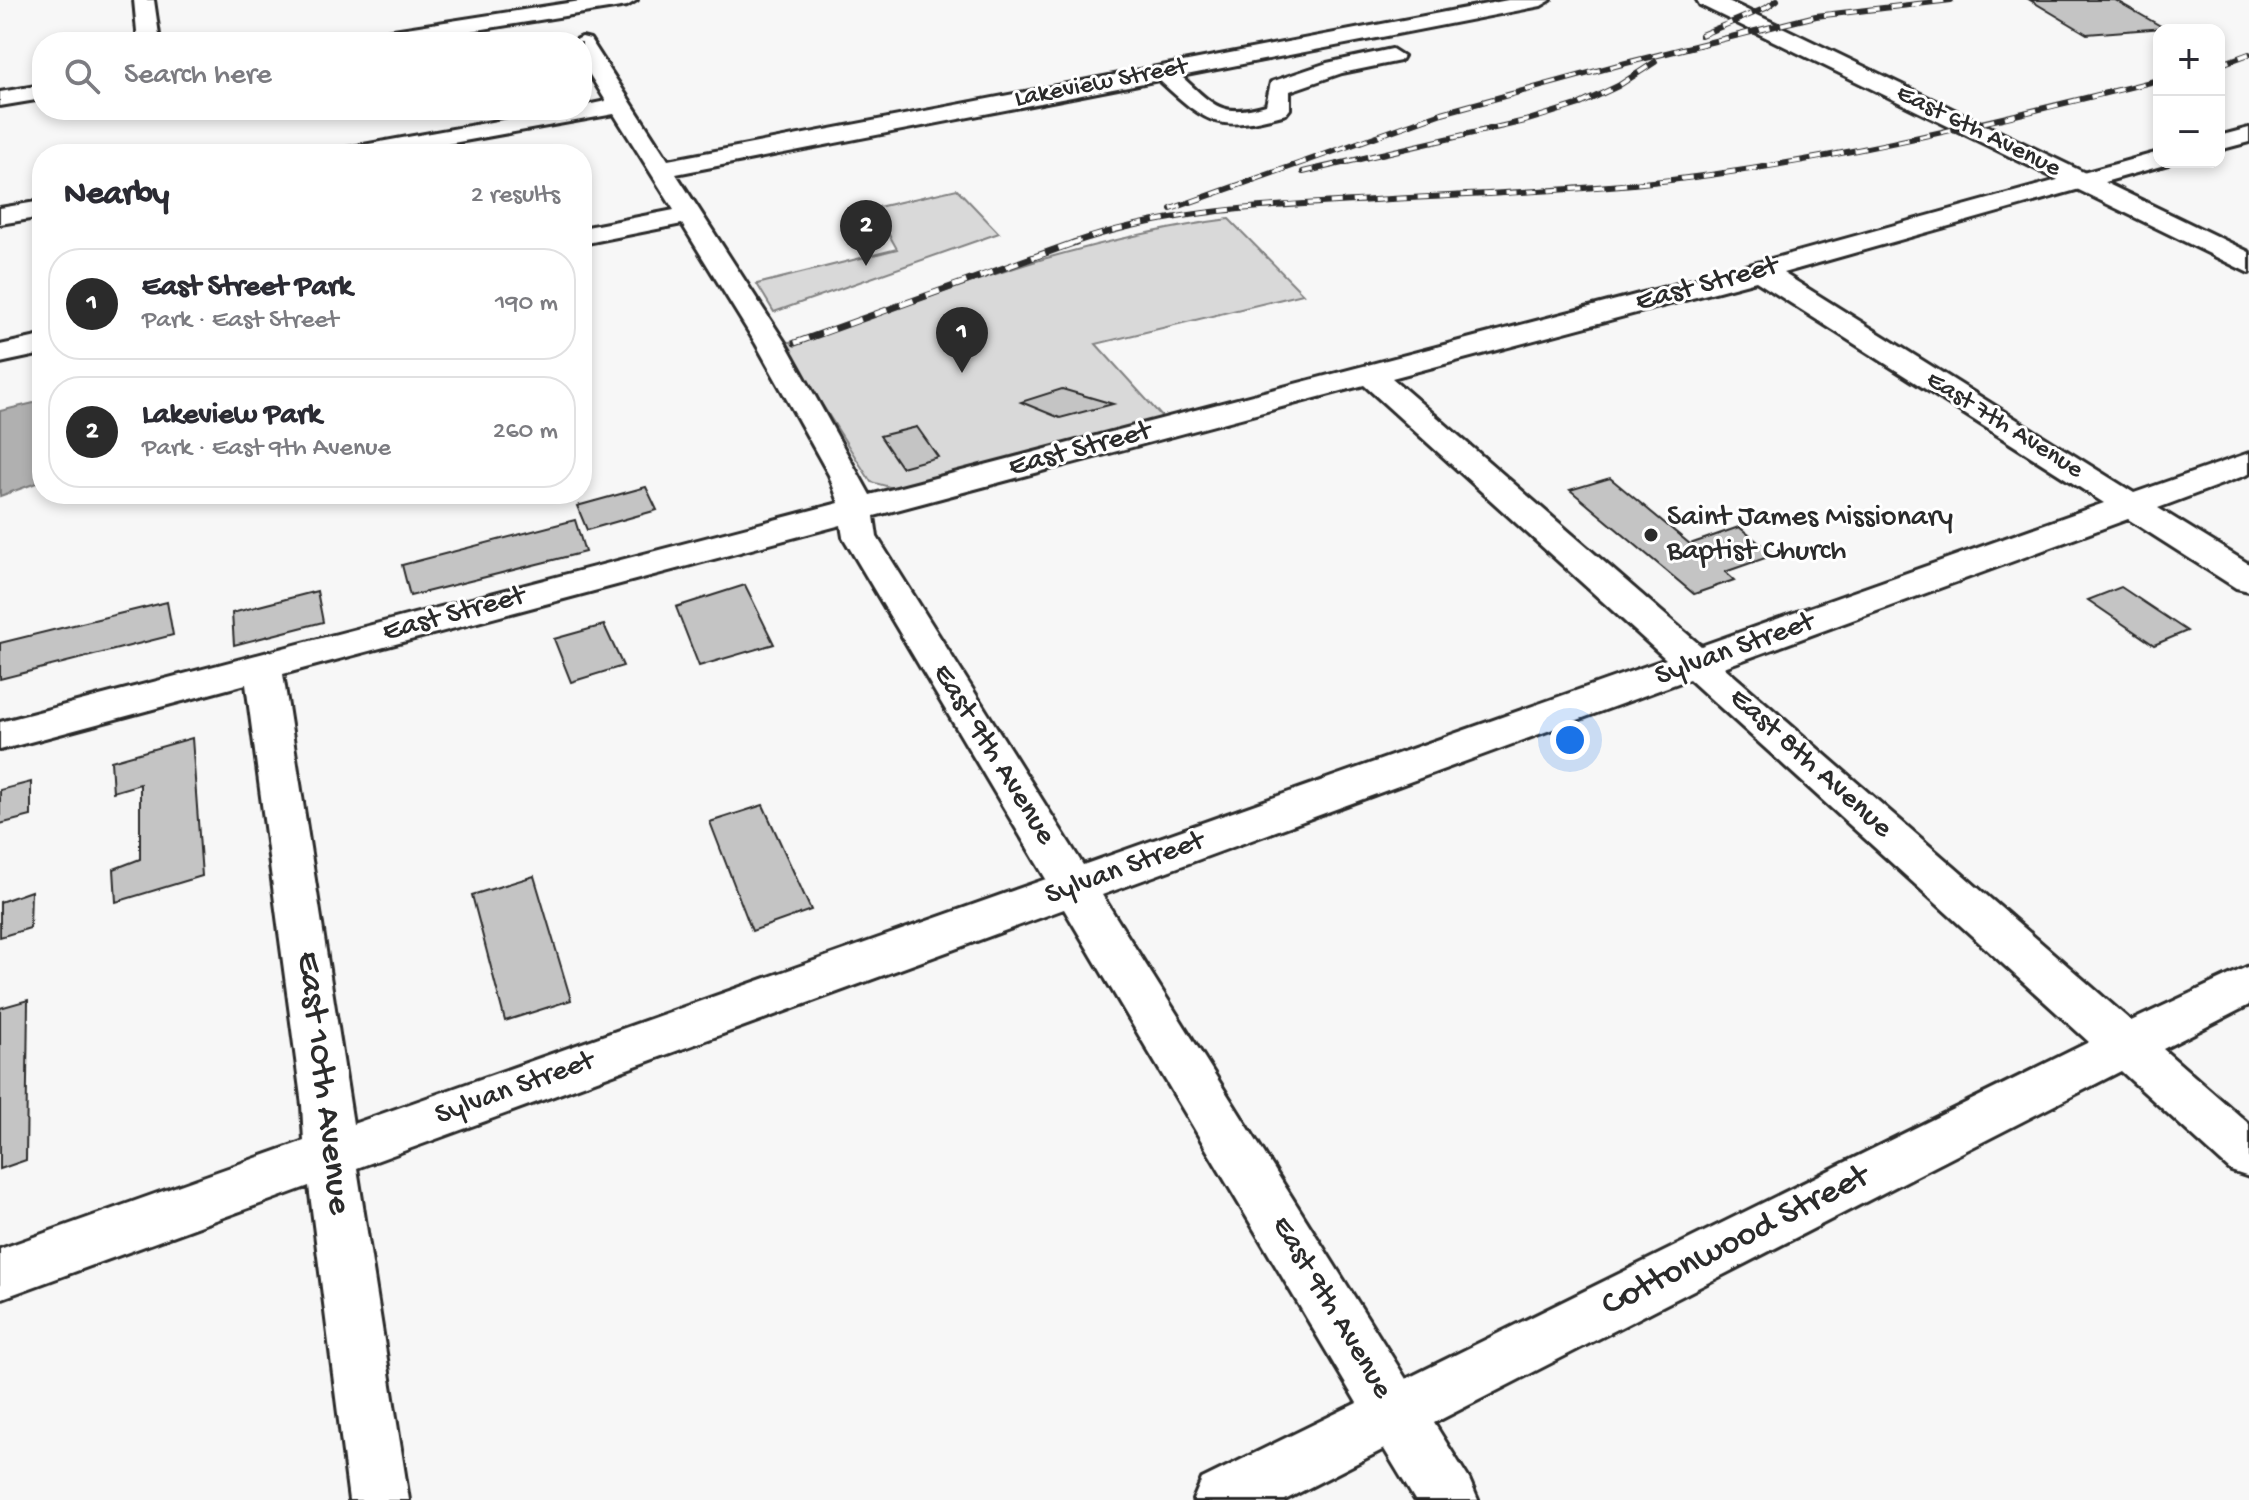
<!DOCTYPE html>
<html lang="en">
<head>
<meta charset="utf-8">
<style>
	body { margin:0; font-family:"Gochi Hand",sans-serif; background:#f7f7f7; color:#2b2b33 }
	.controls { position:absolute; right:24px; top:24px; display:grid; overflow:hidden; border-radius:16px; box-shadow:0 4px 12px #0003 }
	.controls button { width:72px; height:72px; display:grid; place-items:center; padding:0; border:0; border-bottom:2px solid #e1e1e2; background:#fff; color:#2b2b33; font:40px sans-serif }
	.you { position:absolute; left:1570px; top:740px; width:28px; height:28px; margin:-20px; border:6px solid #fff; border-radius:50%; background:#1a73e8; box-shadow:0 0 0 12px #1a73e833 }
	.badge { display:grid; place-items:center; width:52px; height:52px; border-radius:50%; background:#2b2b2b; color:#fff; font-size:26px; font-weight:700 }
	.pin { position:absolute; translate:-50% -66px; filter:drop-shadow(0 2px 4px #0008) }
	.pin::after { content:''; position:absolute; top:42px; width:28px; height:24px; background:inherit; clip-path:polygon(0 0,100% 0,50% 100%) }
	.list { margin:0; padding:0; list-style:none }
	h2 { display:flex; justify-content:space-between; align-items:center; height:104px; margin:0; padding:0 32px; font-size:34px }
	h2 small { font-size:26px; font-weight:400; color:#7c7c81 }
	.list li { display:grid; grid-template-columns:52px 1fr auto; gap:24px; align-items:center; box-sizing:border-box; height:112px; margin:0 16px 16px; padding:0 16px; border:2px solid #e1e1e2; border-radius:32px }
	.list b { display:block; font-size:30px; white-space:nowrap }
	.list p { margin:0; font-size:26px; white-space:nowrap; color:#7c7c81 }
	.list em { font-size:26px; font-style:normal; color:#7c7c81 }
	.icon { flex:none; width:44px; height:44px; fill:none; stroke:currentColor; stroke-width:2; stroke-linecap:round; stroke-linejoin:round }
	.map { position:relative; flex:none; width:2249px; height:1500px; overflow:hidden }
	.search { position:absolute; background:#fff; box-shadow:0 4px 12px #0003; left:32px; top:32px; width:560px; height:88px; display:flex; align-items:center; gap:20px; box-sizing:border-box; padding:0 28px; border-radius:32px; color:#7c7c81; font-size:30px }
	.panel { position:absolute; background:#fff; box-shadow:0 4px 12px #0003; left:32px; top:144px; width:560px; height:360px; border-radius:32px }
	.map>svg:first-child { display:block }
	.green { fill:#d9d9d9; stroke:#828282; stroke-width:2 }
	.water { fill:#b0b0b0; stroke:#7b7b7b; stroke-width:2 }
	.building { fill:#c4c4c4; stroke:#2b2b2b; stroke-width:2 }
	.lines { fill:none; stroke-linecap:round; stroke-linejoin:round }
	.minor-casing { stroke:#2b2b2b; stroke-width:6 }
	.major-casing { stroke:#2b2b2b; stroke-width:6 }
	.minor { fill:#fff; fill-rule:evenodd }
	.major { fill:#fff; fill-rule:evenodd }
	.rail-far1-casing { stroke:#2b2b2b; stroke-width:6 }
	.rail-casing { stroke:#2b2b2b; stroke-width:7 }
	.rail-far1 { stroke:#fff; stroke-width:4; stroke-dasharray:11; stroke-linecap:butt }
	.rail { stroke:#fff; stroke-width:5; stroke-dasharray:14; stroke-linecap:butt }
	.poi-dot { fill:#2b2b2b; stroke:#fff; stroke-width:3 }
	.labels { text-anchor:middle; dominant-baseline:central; stroke-width:6; stroke-linejoin:round; paint-order:stroke }
	.far-street-label { font-size:26px; fill:#2b2b2b; stroke:#fff }
	.street-label { font-size:30px; fill:#2b2b2b; stroke:#fff }
	.poi-label { font-size:30px; fill:#2b2b2b; stroke:#fff; text-anchor:start }
	.near-street-label { font-size:36px; fill:#2b2b2b; stroke:#fff }
</style>
</head>
<body>
<div class="map">
<svg width="2249" height="1500" viewBox="0 0 2249 1500">
	<rect width="100%" height="100%" fill="#f7f7f7"/>
	<filter id="ink" filterUnits="userSpaceOnUse"><feTurbulence type="fractalNoise" baseFrequency=".0125" numOctaves="2"/><feDisplacementMap in="SourceGraphic" scale="16" xChannelSelector="R" yChannelSelector="G"/><feConvolveMatrix kernelMatrix="1 2 1 2 8 2 1 2 1" color-interpolation-filters="sRGB"/></filter>
	<g filter="url(#ink)">
		<!-- green -->
		<g class="green">
			<path d="M957,189l42,44 -225,79 -17,-28 140,-35 -23,-41z"/>
			<path d="M1229,219l74,75 -207,50 68,75 -267,70 -26,-7 -84,-133 -1,-6c87,-23 170,-58 257,-84 61,-17 123,-32 186,-40z"/>
		</g>
		<!-- water -->
		<path class="water" d="M42,401v80l-42,15v-85z"/>
		<!-- building -->
		<g class="building">
			<path d="M2030,0h85l49,28 -77,6z"/>
			<path d="M1062,389l51,15 -53,14 -39,-16z"/>
			<path d="M917,427l21,30 -37,10 -21,-31z"/>
			<path d="M1610,478l80,66 49,-17 35,28 -49,17 9,8 -40,14 -124,-104z"/>
			<path d="M646,487l11,23 -70,20 -10,-24z"/>
			<path d="M575,520l10,32 -175,44 -8,-31z"/>
			<path d="M745,585l29,59 -75,22 -23,-59z"/>
			<path d="M2121,587l66,44 -33,14 -66,-45z"/>
			<path d="M317,591l6,31 -89,23 -2,-32z"/>
			<path d="M167,602l6,33 -173,44v-36z"/>
			<path d="M604,625l19,41 -52,16 -17,-43z"/>
			<path d="M192,738l10,138 -86,26 -2,-33 26,-10v-75l-27,8 -2,-31z"/>
			<path d="M31,782v34l-31,8v-34z"/>
			<path d="M763,805l48,105 -59,21 -42,-109z"/>
			<path d="M534,876l37,124 -66,21 -33,-126z"/>
			<path d="M31,891l-1,37 -30,9v-35z"/>
			<path d="M28,1000l-2,160 -26,9v-161z"/>
		</g>
		<g class="lines">
			<!-- minor casing -->
			<g class="minor-casing">
				<g id="minor">
					<path d="M134,0h20l6,42h-22z"/>
					<path d="M587,0h50l-10,6 -225,36h-52l11,-7z"/>
					<path d="M1508,0h43l-10,6 -360,70c33,30 40,42 85,29l5,-23 56,-19 65,-14 11,7 -3,5 -58,12 -52,18v18l-4,5c-67,18 -76,13 -127,-34l-483,94 110,170 84,151 880,-230 409,-113v10h10l-1,2 -385,109 351,220 115,-40v21l-91,34 91,56v27l-13,-3 -108,-69 -404,148 407,354 118,-55v39l-86,44 86,75v53l-18,-6 -110,-100 -687,352 35,56 9,21h-63l-31,-51 -99,51h-92l9,-21 155,-76 -293,-494 -707,259 52,332h-60l-40,-314 -309,113v-50l304,-108 -2,-36 -56,-421 -246,66v-28l839,-219 -10,-28 -73,-131 -74,-120 -100,20v-16l92,-18 -60,-96 -222,40h-54l3,-5 217,-39h24v-4l24,-5 -24,-39v-20h-10l10,-5 8,2 78,121zM1756,281l348,222 -403,143 -309,-268zM1364,385l302,274 -583,206 -206,-328 -3,-21zM841,525l2,12 203,342 -693,245 -70,-450zM1689,679l400,363 -683,337 -304,-484z"/>
					<path d="M42,85v14l-42,7v-14z"/>
					<path d="M2249,128v14l-30,8v-14z"/>
					<path d="M42,201v16l-42,7v-16z"/>
					<path d="M42,336v18l-42,9v-18z"/>
				</g>
			</g>
			<!-- major casing -->
			<g class="major-casing">
				<path id="major" d="M1697,0h29l523,252v21l-549,-268z"/>
			</g>
			<!-- minor -->
			<use href="#minor" class="minor"/>
			<!-- major -->
			<use href="#major" class="major"/>
			<!-- rail-far1 casing -->
			<g class="rail-far1-casing">
				<g id="rail-far1">
					<path d="M1701,35l65,-27 11,-8"/>
					<path d="M2219,65l30,-11"/>
					<path d="M1303,172l222,-51 55,-17 38,-18 37,-24"/>
					<path d="M1171,209l271,-96 184,-50 190,-47 135,-16"/>
					<path d="M1070,244c87,-31 176,-37 267,-42 99,-6 198,-9 296,-18 178,-17 352,-61 526,-104"/>
				</g>
			</g>
			<!-- rail casing -->
			<g class="rail-casing">
				<path id="rail" d="M795,343l281,-101"/>
			</g>
			<!-- rail-far1 -->
			<use href="#rail-far1" class="rail-far1"/>
			<!-- rail -->
			<use href="#rail" class="rail"/>
		</g>
	</g>
	<!-- markers -->
	<circle class="poi-dot" cx="1651" cy="535" r="8"/>
	<g class="labels">
		<!-- far-street labels -->
		<g class="far-street-label">
			<text transform="translate(1101 84) rotate(-11)">Lakeview Street</text>
			<text transform="translate(1978 132) rotate(26)">East 6th Avenue</text>
			<text transform="translate(2004 426) rotate(32)">East 7th Avenue</text>
		</g>
		<!-- street labels -->
		<g class="street-label">
			<text transform="translate(1707 285) rotate(-15)">East Street</text>
			<text transform="translate(1080 450) rotate(-15)">East Street</text>
			<text transform="translate(454 615) rotate(-15)">East Street</text>
			<text transform="translate(1735 650) rotate(-20)">Sylvan Street</text>
			<text transform="translate(993 755) rotate(58)">East 9th Avenue</text>
			<text transform="translate(1810 764) rotate(42)">East 8th Avenue</text>
			<text transform="translate(1125 869) rotate(-20)">Sylvan Street</text>
			<text transform="translate(515 1089) rotate(-20)">Sylvan Street</text>
			<text transform="translate(1331 1308) rotate(59)">East 9th Avenue</text>
		</g>
		<!-- poi labels -->
		<g class="poi-label">
			<text x="1667" y="518">Saint James Missionary<tspan x="1667" dy="34">Baptist Church</tspan></text>
		</g>
		<!-- near-street labels -->
		<g class="near-street-label">
			<text transform="translate(322 1083) rotate(83)">East 10th Avenue</text>
			<text transform="translate(1736 1242) rotate(-27)">Cottonwood Street</text>
		</g>
	</g>
</svg>
<div class="controls">
<button>+</button>
<button>−</button>
</div>
<div class="you"></div>
<div class="pin badge" style="left:962px;top:373px">1</div>
<div class="pin badge" style="left:866px;top:266px">2</div>
<div class="search"><svg class="icon" aria-label="search" viewBox="0 0 24 24"><circle cx="10" cy="10" r="6"/><path d="M15 15l6 6"/></svg>Search here</div>
<section class="panel">
<h2>Nearby<small>2 results</small></h2>
<ul class="list">
<li><span class="badge">1</span><div><b>East Street Park</b><p>Park · East Street</p></div><em>190 m</em></li>
<li><span class="badge">2</span><div><b>Lakeview Park</b><p>Park · East 9th Avenue</p></div><em>260 m</em></li>
</ul>
</section>
</div>
</body>
</html>
